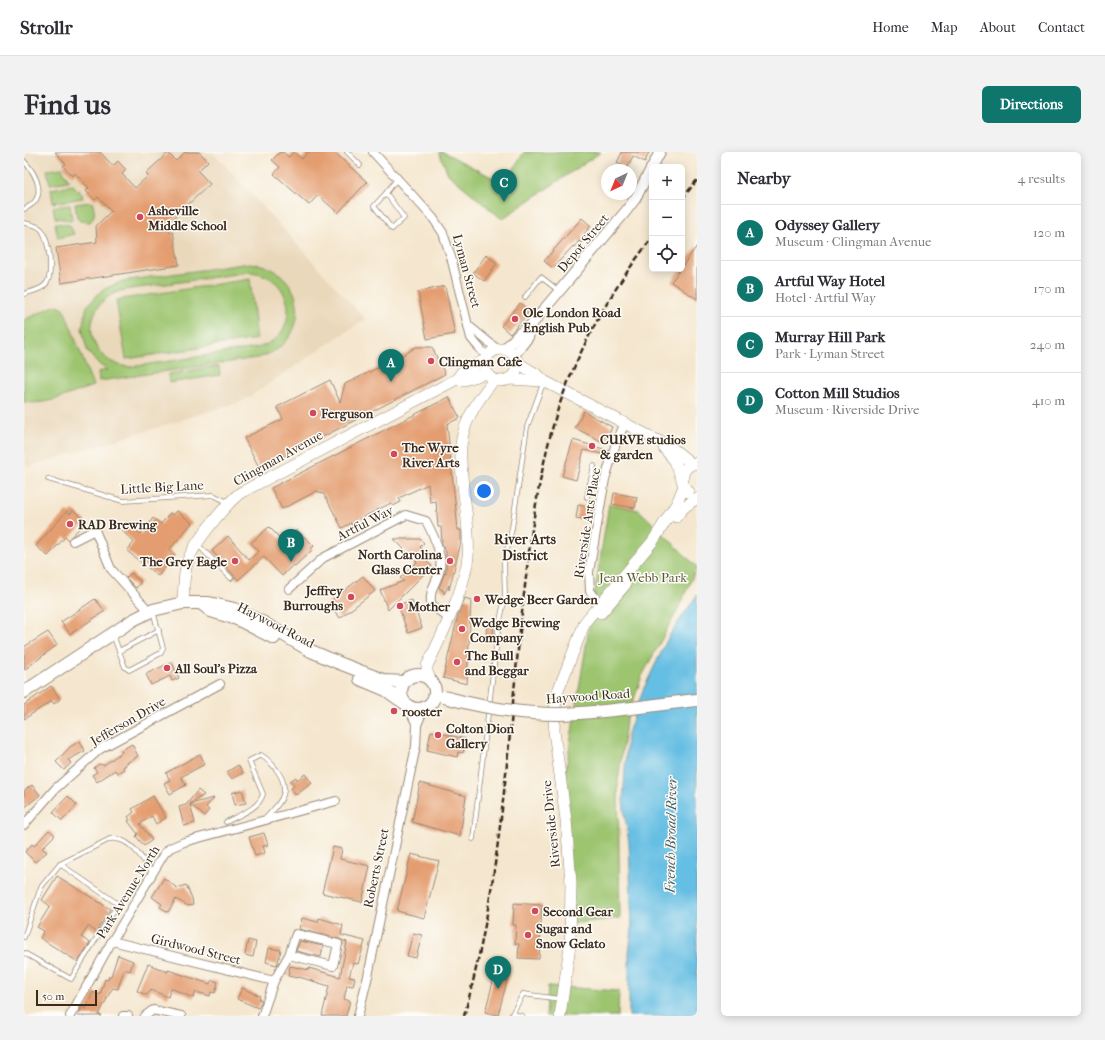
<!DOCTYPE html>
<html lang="en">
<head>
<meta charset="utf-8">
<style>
	body { margin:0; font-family:"IM FELL French Canon",serif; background:#f2f2f3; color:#2b2b33 }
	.controls { position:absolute; right:12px; top:12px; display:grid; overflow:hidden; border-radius:6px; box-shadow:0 2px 10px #0003 }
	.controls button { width:36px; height:36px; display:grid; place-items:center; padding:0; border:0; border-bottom:1px solid #e1e1e2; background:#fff; color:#2b2b33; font:20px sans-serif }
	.compass { position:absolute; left:577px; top:12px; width:36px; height:36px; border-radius:50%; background:#fff; box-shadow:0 2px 10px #0003; rotate:223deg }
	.scale { position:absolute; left:12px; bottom:10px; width:61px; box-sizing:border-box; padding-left:4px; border:2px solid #3b2a1e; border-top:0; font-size:11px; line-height:14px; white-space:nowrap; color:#3b2a1e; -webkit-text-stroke:3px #fdfcf7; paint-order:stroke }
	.you { position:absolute; left:460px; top:339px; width:14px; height:14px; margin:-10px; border:3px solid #fff; border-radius:50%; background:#1a73e8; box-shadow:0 0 0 6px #1a73e833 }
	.badge { display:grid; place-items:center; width:26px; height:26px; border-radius:50%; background:#0f766e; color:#fff; font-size:13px; font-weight:700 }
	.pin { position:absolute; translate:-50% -33px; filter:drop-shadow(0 1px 2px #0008) }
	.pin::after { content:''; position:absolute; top:21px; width:14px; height:12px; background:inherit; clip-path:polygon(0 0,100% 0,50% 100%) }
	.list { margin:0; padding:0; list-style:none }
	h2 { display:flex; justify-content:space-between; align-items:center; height:52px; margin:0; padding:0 16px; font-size:17px }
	h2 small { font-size:13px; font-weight:400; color:#7c7c81 }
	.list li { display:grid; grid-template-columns:26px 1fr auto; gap:12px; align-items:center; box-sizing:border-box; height:56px; padding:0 16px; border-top:1px solid #e1e1e2 }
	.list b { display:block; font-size:15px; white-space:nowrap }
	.list p { margin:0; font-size:13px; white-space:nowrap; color:#7c7c81 }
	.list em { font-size:13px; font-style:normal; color:#7c7c81 }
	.icon { flex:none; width:22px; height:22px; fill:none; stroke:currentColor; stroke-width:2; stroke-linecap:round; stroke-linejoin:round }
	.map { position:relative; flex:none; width:673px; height:864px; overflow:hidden; border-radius:6px }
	header { display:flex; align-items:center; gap:24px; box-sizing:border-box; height:56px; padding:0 20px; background:#fff; border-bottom:1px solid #e1e1e2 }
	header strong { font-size:19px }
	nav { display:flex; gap:22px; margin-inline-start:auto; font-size:14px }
	.intro { display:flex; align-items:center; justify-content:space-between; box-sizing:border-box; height:96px; padding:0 24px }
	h1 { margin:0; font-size:28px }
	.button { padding:10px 18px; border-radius:6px; background:#0f766e; color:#fff; font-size:14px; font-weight:700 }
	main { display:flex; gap:24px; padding:0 24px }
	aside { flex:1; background:#fff; border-radius:6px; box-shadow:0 2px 10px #0003 }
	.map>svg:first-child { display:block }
	.built { fill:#ead8ba }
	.green { fill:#9dc570; stroke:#6c7847; fill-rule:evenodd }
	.water { fill:#65bee3; stroke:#507480 }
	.building { fill:#e49d70 }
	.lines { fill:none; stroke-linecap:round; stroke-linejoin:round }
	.service-casing { stroke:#988876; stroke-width:5.5 }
	.minor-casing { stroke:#988876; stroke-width:10 }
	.tertiary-casing { stroke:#988876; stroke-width:12 }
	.secondary-casing { stroke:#988876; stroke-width:12 }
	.primary-casing { stroke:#988876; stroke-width:14 }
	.service { stroke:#fff; stroke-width:4 }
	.minor { stroke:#fff; stroke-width:8 }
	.tertiary { stroke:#fff; stroke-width:10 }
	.secondary { stroke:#fff; stroke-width:11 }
	.primary { stroke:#fff; stroke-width:12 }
	.rail { stroke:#3b2a1e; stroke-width:2.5; stroke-dasharray:6 3; stroke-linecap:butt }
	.primary-bridge-casing { stroke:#988876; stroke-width:14; stroke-linecap:butt }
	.primary-bridge { stroke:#fff; stroke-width:12 }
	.poi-dot { fill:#d1495b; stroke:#fdfcf7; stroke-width:1.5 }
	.labels { text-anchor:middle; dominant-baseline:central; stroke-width:3; stroke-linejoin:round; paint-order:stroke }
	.poi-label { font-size:13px; font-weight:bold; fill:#3b2a1e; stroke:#fdfcf7; text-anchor:start }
	.street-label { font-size:13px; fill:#3b2a1e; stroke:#fdfcf7 }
	.park-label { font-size:13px; fill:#585837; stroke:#fdfcf7 }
	.neighbourhood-label { font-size:14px; font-weight:bold; fill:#3b2a1e; stroke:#fdfcf7 }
	.water-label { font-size:14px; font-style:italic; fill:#4a5e63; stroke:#fdfcf7 }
</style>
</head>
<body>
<header>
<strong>Strollr</strong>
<nav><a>Home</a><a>Map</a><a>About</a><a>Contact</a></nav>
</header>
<div class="intro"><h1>Find us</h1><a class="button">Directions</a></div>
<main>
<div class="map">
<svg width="673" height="864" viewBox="0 0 673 864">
	<rect width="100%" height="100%" fill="#fdfcf7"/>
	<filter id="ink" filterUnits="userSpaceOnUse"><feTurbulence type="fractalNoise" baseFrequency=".025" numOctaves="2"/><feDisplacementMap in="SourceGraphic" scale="8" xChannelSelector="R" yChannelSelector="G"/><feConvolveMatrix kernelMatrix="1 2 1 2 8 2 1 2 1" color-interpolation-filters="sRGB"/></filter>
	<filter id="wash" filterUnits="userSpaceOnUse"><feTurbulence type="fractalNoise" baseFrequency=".012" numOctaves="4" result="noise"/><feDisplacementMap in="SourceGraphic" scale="16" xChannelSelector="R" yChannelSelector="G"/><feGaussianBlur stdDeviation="0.9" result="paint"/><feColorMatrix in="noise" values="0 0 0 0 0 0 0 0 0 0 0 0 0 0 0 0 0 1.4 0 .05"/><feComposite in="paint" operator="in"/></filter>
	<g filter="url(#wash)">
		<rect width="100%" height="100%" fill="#f5e7cf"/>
		<!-- built -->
		<path class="built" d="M0,0h189l152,167 -122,82 -215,66 -4,-8z"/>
		<!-- green -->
		<g class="green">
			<path d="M415,0h4l62,32 19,-32h77l-99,67 -54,-45z"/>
			<path d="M38,16l7,13 -19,3 -3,-14z"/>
			<path d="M49,33l9,9 1,4 -30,5 -2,-14z"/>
			<path d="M68,50c3,8 4,13 -2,20l-10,-1 -3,-3 -2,-14z"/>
			<path d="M46,53l2,14 -1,1 -16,-2 -2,-11z"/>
			<path d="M31,71l15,2 4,9 -16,4z"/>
			<path d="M226,111c59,5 65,81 7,95l-158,23 -1,-9 9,-2 -11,-8 -9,-12 -5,-22 5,-22 15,-16 21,-9zM226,120c47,4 52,66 6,76l-126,19c-48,-4 -52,-66 -6,-77z"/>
			<path d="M226,127l7,60 -131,20 -10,-59z"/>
			<path d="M32,153l8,4 29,77c-22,7 -46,20 -69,16v-82z"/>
			<path d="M195,214l1,9 -51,8 -1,-9z"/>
			<path d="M585,352l30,6 58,57 -19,42 -36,67 -16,46 -8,60 2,136 -50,6 -6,-143z"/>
			<path d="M524,834l71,5 -1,25h-72z"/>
		</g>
		<!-- water -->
		<path class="water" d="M673,443v421h-68v-63l3,-24 -3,-86 -6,-41 4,-66 16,-46 26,-54z"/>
		<g id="blocks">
			<!-- building -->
			<g class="building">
				<path d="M31,0h45l13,14 5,-5 8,9 -4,4 13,14 13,-12 -2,-3 22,-20 8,8 9,-9h14l9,9 -10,10 12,13 -42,39 1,9h4l6,33 -118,18 -5,-35 41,-6 -1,-16 15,-15 -13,-14 -3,3 -9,-9 3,-3 -14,-15 -3,3 -9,-10 3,-2z"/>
				<path d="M256,0h3l6,5 5,-5 8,7 6,-7h26l33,30 -29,31 -20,-18 -9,10 -35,-31 6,-7 -8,-7z"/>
				<path d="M598,0h27l-4,10 -12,-6 -6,12 -10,-5z"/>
				<path d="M558,66l9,8 -8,9 3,3 -5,5 -2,-2 -5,6 -1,-1 -20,22 -9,-7z"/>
				<path d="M673,94v53l-26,-17z"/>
				<path d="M462,103l11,8 -13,18 -11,-8z"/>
				<path d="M421,134l10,48 -28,5 -9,-47z"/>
				<path d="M496,151l10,8 -20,23 -9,-8z"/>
				<path d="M392,195h16l13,27 -185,95 -16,-31 39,-19 -6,-12 53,-27 10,22 5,-18 53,-26z"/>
				<path d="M425,245l11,21 -13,6 11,106h3v12l-12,48v-5l-5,9v-3l-5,-3 6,-16 1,1v-21l-4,-8 -1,-17h-3l-2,-26 -6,1 -2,-18 -29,14 2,4 -8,4 -2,-3 -32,16 2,4 -8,4 -2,-4 -9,5 -18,-34 -7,-3 -35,18 -11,-21z"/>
				<path d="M560,259l28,16 -7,16 -30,-15z"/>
				<path d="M549,288l34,10 -1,5 -22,-5 -8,30 -14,-4z"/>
				<path d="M590,341l23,4 -2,11 -23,-4z"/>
				<path d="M554,353l16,3 -3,13 -15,-3z"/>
				<path d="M49,358l13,11 -18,19 -3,-3 -17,19 -12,-10 31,-35 3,3z"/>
				<path d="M153,359l15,12 -23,27 6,5 -17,21 -31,-25 7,-9 -14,-13 7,-7 14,12 12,-16 8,6 9,-11 3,2z"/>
				<path d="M245,375l15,15 13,-12 17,16 -3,3 1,1 -17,16 -2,-1 -11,11 -18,-19 -26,23 -26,-29 16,-15 21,24 10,-9 -8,-8z"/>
				<path d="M370,387h26l4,4 -4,4 11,11 -4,4 5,4 -44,44 -8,-20 24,-9 -4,-3 17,-16z"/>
				<path d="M107,421l10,9 -5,6 -10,-10z"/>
				<path d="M339,424l12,15 -35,27 -12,-15z"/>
				<path d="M441,446l6,2 -4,84 -24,-6 15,-63z"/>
				<path d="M71,447l10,12 -35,23 -9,-12z"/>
				<path d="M388,448l10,28 -14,5 -10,-28z"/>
				<path d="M463,469l7,1 -1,17 -7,-1z"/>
				<path d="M24,480l9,13 -33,25v-23z"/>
				<path d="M148,510l7,16 -7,3 -2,-5 -19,9 -5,-11z"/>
				<path d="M27,534l9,13 -6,5 -2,-3 -28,18v-14z"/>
				<path d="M407,579l35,8 -3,14 -5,-1 -1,5 -30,-7z"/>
				<path d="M56,589l5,10 -17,9 3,3 -7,7 -8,-8 14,-15z"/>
				<path d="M108,592l6,12 -13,8 1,1 -3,2 1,2 -7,4 -2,-3 -18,12 -5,-7 5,-3 -3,-4 5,-4 5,1 18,-13 -1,-2z"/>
				<path d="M176,602l5,10 -24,13 5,8 -16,9 -6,-11 6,-3 -4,-7z"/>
				<path d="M214,613l5,8 -11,6 -5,-7z"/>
				<path d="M281,622l7,9 -16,12 -5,-7 3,-2 -4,-5 6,-4 1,3z"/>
				<path d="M396,631l46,13 -6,40 -48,-14z"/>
				<path d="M8,633l8,10 -16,13v-17z"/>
				<path d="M174,638l6,5 -14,9 5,19 -11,3 -5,-19 7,-2z"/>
				<path d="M218,638l4,13 -11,2 -3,-12z"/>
				<path d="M44,644l9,9 -15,16 -9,-9z"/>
				<path d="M129,644l13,22 -10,6 -4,-8 -12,8 12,16 -8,6 -8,-10 2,-2 -10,-13 2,-1 -2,-3 6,-5 -2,-3z"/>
				<path d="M190,646l-8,9 3,3 -5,6 -14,-12z"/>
				<path d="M25,678l6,5 -13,13 5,4 -12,10 -10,-10 7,-8 2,2z"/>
				<path d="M240,681l4,12 -5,1 2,7 -10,3 -6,-19z"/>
				<path d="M309,695l9,2 -2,10 30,7 -8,36 -40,-9z"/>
				<path d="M387,702l28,7 -15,57 -27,-7z"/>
				<path d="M33,724l53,33 -14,23 -8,-6 -7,11 9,6 -12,19 -38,-24 4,-7 -7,-4 13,-21 -8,-6z"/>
				<path d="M140,726l13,10 9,-3 6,13 1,7 -5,1 -12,-7 -8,13 -8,-5 2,-3 -10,-7z"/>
				<path d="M490,751l28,2 -3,54 -21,-1 1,-14h-4l1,-19h-3z"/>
				<path d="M278,766l16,4 1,-4 24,7 -2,10 24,6 -7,23 -5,-1 -4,14 6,1 -2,8 -6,-1 -3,14 6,2 -4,15h-24l7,-30 -30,-9 -1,1 -10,-2 2,-10 19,4v-2l31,9 7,-35 -8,-3 -40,-10z"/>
				<path d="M389,781l9,2 -6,23 -9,-2z"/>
				<path d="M224,788l8,2 -3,15 -8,-2z"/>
				<path d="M276,789l23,5 -2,11 -25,-6z"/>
				<path d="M245,796l12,2 -4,15 -11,-3z"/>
				<path d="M94,803l15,6 -3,10 -6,-2 -6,20 -5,-1 -3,4 -11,23 3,1h-24l4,-9 4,2 7,-17 7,3 5,-16 3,1 1,-4h2z"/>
				<path d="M474,810l13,4 -13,49 -13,-3 10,-38 -4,-1 1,-6 1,-4 4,2z"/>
				<path d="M124,812l20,8v-2l42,14 2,-4 6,2 -3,11 -4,-1 -1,4 -14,-4 -3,6 -22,-10 -3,9 -17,-7 -4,5 -10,-4z"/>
				<path d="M218,836l18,8 -1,3 3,1 -4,8 -21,-9z"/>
			</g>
		</g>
	</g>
	<g filter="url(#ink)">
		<use href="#blocks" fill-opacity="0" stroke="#988876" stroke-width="1"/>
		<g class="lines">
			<!-- service casing -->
			<g class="service-casing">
				<g id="service">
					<path d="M323,0l13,13"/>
					<path d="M0,9c14,15 24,38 0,48"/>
					<path d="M362,41l-12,13 18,23 12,-11 -18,-25 11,-14"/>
					<path d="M0,71c6,1 13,2 17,6 8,9 14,49 3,57 -5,4 -14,6 -20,8"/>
					<path d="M501,145l16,-20 18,14"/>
					<path d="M24,327l75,22 90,-6 17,8"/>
					<path d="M566,331l13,3"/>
					<path d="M563,345l7,-31"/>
					<path d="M173,392l34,34"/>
					<path d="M89,483l12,32 4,3 32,-17 2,-5 -10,-37"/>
					<path d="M95,499l40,-21"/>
					<path d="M202,670c13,-7 33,-13 37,-28l-14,-33 12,-6c12,8 27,25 22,40 -2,8 -12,17 -17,23"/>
					<path d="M449,687l25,-208 7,-35 -1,-33 8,-35 15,-101 17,-46"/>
					<path d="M36,712l50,-25c20,-3 32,20 43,34"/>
					<path d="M0,785l17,-50 19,-23 58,40 -47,75 -47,-26"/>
					<path d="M498,864l-10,-2 11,-20 37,5"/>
				</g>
			</g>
			<!-- minor casing -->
			<g class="minor-casing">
				<g id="minor">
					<path d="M349,0l60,66 10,15 8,24 20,81 16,19"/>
					<path d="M445,174l28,23"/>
					<path d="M49,389l22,-11 16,39 38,42"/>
					<path d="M265,437l34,-31 83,-43 20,6c7,13 17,33 14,48 -3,14 -11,19 -9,35l17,14"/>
					<path d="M576,451l-10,-12 -1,-19 16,-93 11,-36 9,-20"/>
					<path d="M393,573l7,-17"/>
					<path d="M0,673l31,-36 45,-40 120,-65"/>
					<path d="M88,789l162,40"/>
					<path d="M46,864l42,-75 52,-87 6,-6 14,-6 152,-41"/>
					<path d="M99,864h5"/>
					<path d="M121,864l8,-6 28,6"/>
					<path d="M238,864l12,-35 15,-26 7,-21 42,10 -5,22 -44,-11"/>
					<path d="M334,864l10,-40 48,-230 1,-21 -10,-20"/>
				</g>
			</g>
			<!-- tertiary casing -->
			<g class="tertiary-casing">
				<g id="tertiary">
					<path d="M481,197l15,-16 11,-8 95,-114 9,-12 25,-47"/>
					<path d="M490,203l14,-18 3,-12"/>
				</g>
			</g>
			<!-- secondary casing -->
			<g class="secondary-casing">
				<g id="secondary">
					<circle cx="477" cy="213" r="16"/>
					<path d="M492,208c8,10 21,11 28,21l128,67 20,16"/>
					<path d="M433,227l7,1 22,-7"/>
					<path d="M484,227l36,2"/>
					<path d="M640,296l11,13 7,19"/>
					<path d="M664,340c-10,-11 -6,-27 9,-29"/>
					<path d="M652,365l7,-9 14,-10"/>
					<path d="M159,451c1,-13 0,-30 5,-43 7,-18 37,-55 52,-67l217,-114 5,-7 23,-12"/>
					<path d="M577,461l24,-28"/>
					<path d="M406,527l-3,-7v-6c15,-31 38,-77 41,-110 3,-37 -9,-73 -7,-109 1,-25 18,-49 33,-67"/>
					<path d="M536,864l10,-71 1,-62 -5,-63 -12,-89 1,-24 3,-16 27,-69 68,-81 24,-38 7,-17"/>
				</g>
			</g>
			<!-- primary casing -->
			<g class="primary-casing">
				<g id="primary">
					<path d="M179,453l8,6 26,8 37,19"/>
					<circle cx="394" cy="540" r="17"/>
					<path d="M336,527l26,11 17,12"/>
					<path d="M0,540l109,-72 20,-10 30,-7h26l25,6 28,13 49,29 28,12 47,18 18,1"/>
				</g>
			</g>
			<!-- service -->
			<use href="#service" class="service"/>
			<!-- minor -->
			<use href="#minor" class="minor"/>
			<!-- tertiary -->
			<use href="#tertiary" class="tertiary"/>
			<!-- secondary -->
			<use href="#secondary" class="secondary"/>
			<!-- primary -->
			<use href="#primary" class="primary"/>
			<!-- rail -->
			<g class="rail">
				<path d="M658,47l15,-19"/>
				<path d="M440,864c36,-128 43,-263 57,-395 8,-71 15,-140 36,-209 21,-63 54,-122 95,-174"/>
			</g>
			<!-- primary-bridge casing -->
			<g class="primary-bridge-casing">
				<path id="primary-bridge" d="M420,545c37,10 75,17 114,17 46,-1 93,-9 139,-14"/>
			</g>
			<!-- primary-bridge -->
			<use href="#primary-bridge" class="primary-bridge"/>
		</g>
	</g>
	<!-- markers -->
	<g class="poi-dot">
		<circle cx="116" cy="65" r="4"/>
		<circle cx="491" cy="167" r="4"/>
		<circle cx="407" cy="209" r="4"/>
		<circle cx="289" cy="261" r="4"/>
		<circle cx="568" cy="294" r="4"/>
		<circle cx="370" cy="302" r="4"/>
		<circle cx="46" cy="372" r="4"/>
		<circle cx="211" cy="409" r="4"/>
		<circle cx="426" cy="409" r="4"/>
		<circle cx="327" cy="445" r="4"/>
		<circle cx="453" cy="447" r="4"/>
		<circle cx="376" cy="454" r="4"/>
		<circle cx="438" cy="477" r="4"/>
		<circle cx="433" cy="510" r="4"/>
		<circle cx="143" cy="516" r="4"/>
		<circle cx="370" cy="559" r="4"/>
		<circle cx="414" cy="583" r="4"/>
		<circle cx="511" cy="759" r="4"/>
		<circle cx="504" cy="783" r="4"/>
	</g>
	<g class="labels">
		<!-- poi labels -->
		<g class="poi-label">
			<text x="124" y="58">Asheville<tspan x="124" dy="15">Middle School</tspan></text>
			<text x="499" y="160">Ole London Road<tspan x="499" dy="15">English Pub</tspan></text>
			<text x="415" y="209">Clingman Cafe</text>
			<text x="297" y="261">Ferguson</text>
			<text x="576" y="287">CURVE studios<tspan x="576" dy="15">&amp; garden</tspan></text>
			<text x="378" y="295">The Wyre<tspan x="378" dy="15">River Arts</tspan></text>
			<text x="54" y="372">RAD Brewing</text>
			<text x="418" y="402" text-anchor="end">North Carolina<tspan x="418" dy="15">Glass Center</tspan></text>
			<text x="203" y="409" text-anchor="end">The Grey Eagle</text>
			<text x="319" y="438" text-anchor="end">Jeffrey<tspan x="319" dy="15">Burroughs</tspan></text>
			<text x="461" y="447">Wedge Beer Garden</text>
			<text x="384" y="454">Mother</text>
			<text x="446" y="470">Wedge Brewing<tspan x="446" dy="15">Company</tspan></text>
			<text x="441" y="503">The Bull<tspan x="441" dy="15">and Beggar</tspan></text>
			<text x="151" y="516">All Soul's Pizza</text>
			<text x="378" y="559">rooster</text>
			<text x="422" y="576">Colton Dion<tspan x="422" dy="15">Gallery</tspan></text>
			<text x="519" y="759">Second Gear</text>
			<text x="512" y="776">Sugar and<tspan x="512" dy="15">Snow Gelato</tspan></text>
		</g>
		<!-- street labels -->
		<g class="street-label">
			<text transform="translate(559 91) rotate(-50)">Depot Street</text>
			<text transform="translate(443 119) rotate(75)">Lyman Street</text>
			<text transform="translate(254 306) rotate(-29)">Clingman Avenue</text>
			<text transform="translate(138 335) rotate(-3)">Little Big Lane</text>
			<text transform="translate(341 371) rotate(-27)">Artful Way</text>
			<text transform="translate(563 371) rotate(-81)">Riverside Arts Place</text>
			<text transform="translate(252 473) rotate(27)">Haywood Road</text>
			<text transform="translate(564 544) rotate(-4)">Haywood Road</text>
			<text transform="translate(104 569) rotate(-30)">Jefferson Drive</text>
			<text transform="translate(527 672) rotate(-96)">Riverside Drive</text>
			<text transform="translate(352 716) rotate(-78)">Roberts Street</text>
			<text transform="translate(104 740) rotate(-58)">Park Avenue North</text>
			<text transform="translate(172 797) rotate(14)">Girdwood Street</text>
		</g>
		<!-- park labels -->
		<g class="park-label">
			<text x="619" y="425">Jean Webb Park</text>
		</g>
		<!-- neighbourhood labels -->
		<g class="neighbourhood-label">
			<text x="501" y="387">River Arts<tspan x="501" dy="16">District</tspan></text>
		</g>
		<!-- water labels -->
		<g class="water-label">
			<text transform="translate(647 683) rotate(-89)">French Broad River</text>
		</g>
	</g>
</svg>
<div class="controls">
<button>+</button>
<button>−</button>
<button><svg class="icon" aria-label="locate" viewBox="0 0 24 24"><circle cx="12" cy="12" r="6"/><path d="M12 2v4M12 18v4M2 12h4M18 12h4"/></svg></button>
</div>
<svg class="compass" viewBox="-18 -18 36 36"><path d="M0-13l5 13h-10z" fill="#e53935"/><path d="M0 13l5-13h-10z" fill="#7c7c81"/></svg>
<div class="scale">50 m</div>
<div class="you"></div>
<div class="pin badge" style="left:367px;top:230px">A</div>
<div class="pin badge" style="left:267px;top:410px">B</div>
<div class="pin badge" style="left:480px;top:50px">C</div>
<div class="pin badge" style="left:474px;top:837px">D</div>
</div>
<aside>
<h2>Nearby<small>4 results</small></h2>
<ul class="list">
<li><span class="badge">A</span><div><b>Odyssey Gallery</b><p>Museum · Clingman Avenue</p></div><em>120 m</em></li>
<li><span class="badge">B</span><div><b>Artful Way Hotel</b><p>Hotel · Artful Way</p></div><em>170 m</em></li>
<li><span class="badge">C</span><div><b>Murray Hill Park</b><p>Park · Lyman Street</p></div><em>240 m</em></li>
<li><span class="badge">D</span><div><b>Cotton Mill Studios</b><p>Museum · Riverside Drive</p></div><em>410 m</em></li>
</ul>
</aside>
</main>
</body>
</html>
